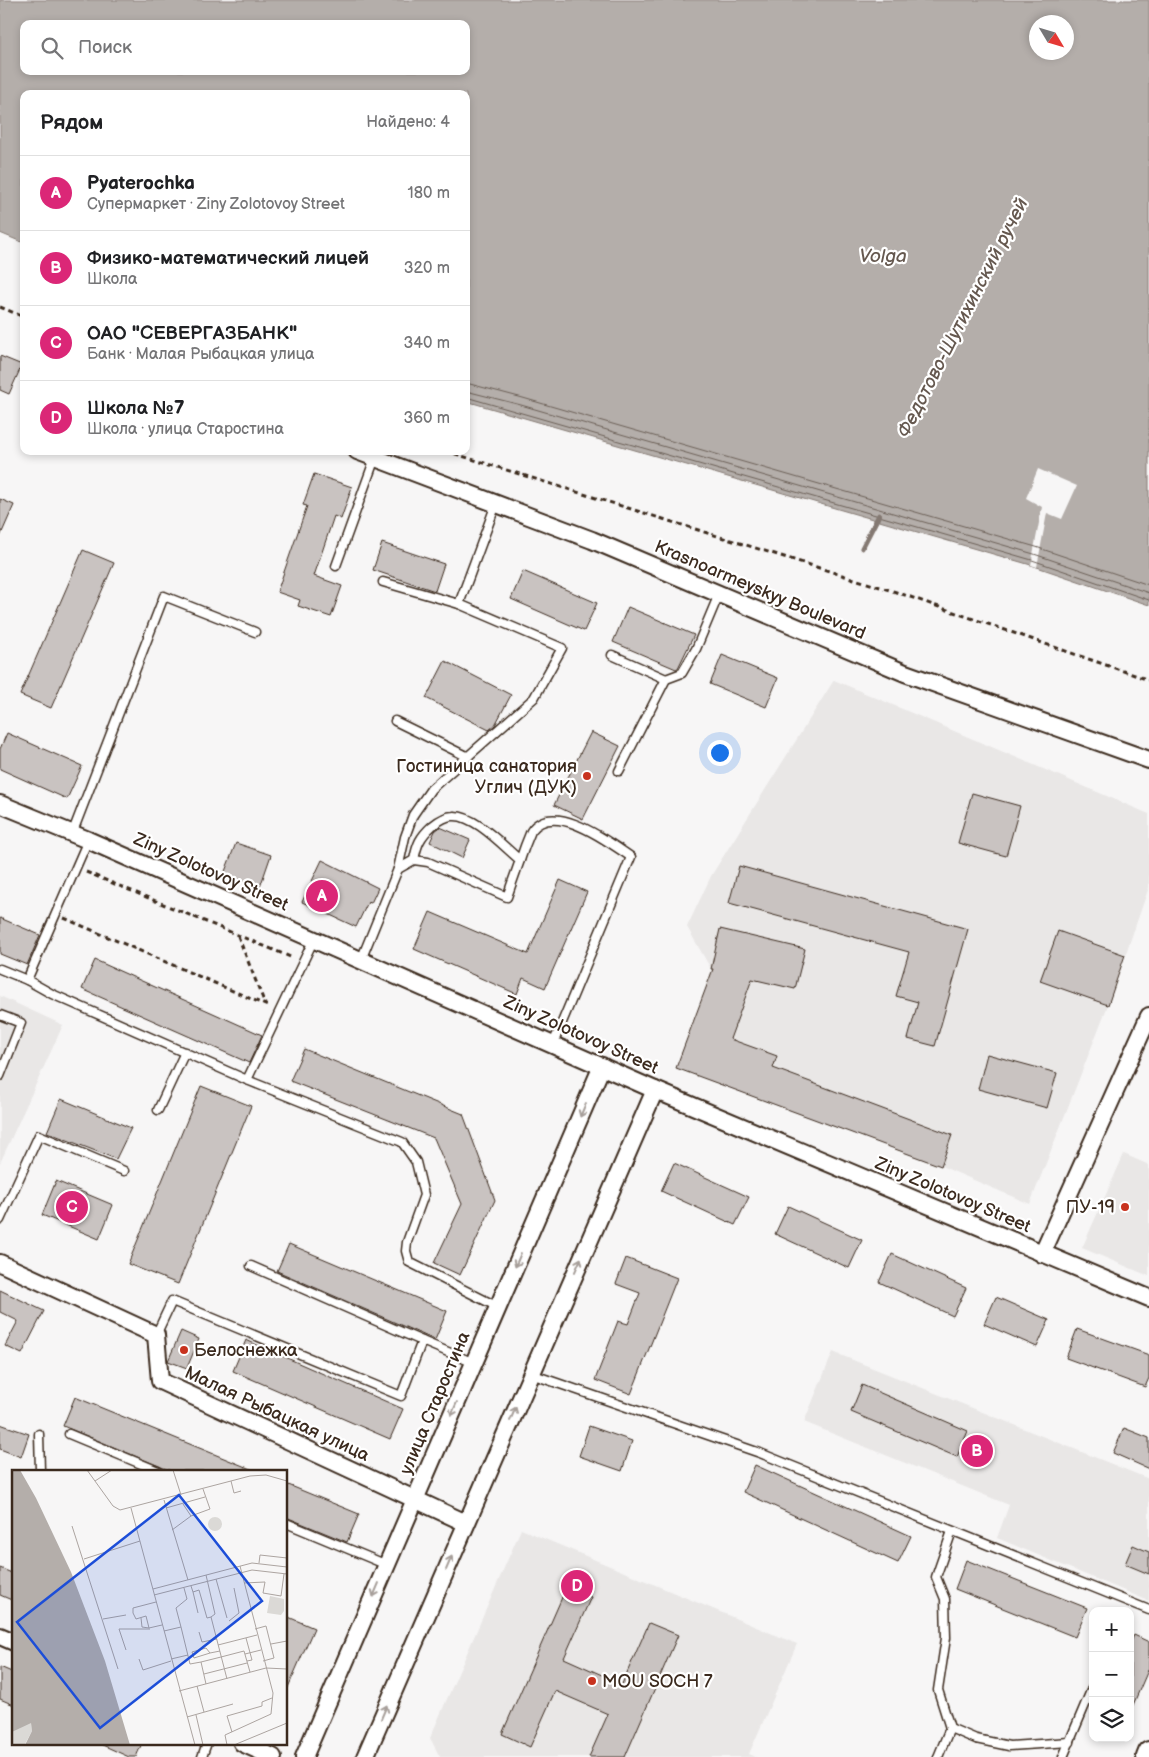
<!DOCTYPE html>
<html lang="ru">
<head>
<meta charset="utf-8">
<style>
	body { margin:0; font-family:"Balsamiq Sans",sans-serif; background:#f6f6f6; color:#202124 }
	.controls { position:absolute; right:15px; bottom:15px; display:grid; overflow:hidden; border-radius:10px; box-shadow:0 2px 8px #0003 }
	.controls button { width:45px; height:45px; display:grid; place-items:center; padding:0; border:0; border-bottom:1px solid #e0e0e0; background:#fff; color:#202124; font:25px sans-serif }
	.compass { position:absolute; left:1029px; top:15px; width:45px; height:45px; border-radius:50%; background:#fff; box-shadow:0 2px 8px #0003; rotate:128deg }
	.you { position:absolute; left:719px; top:752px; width:18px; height:18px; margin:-12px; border:4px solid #fff; border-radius:50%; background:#1a73e8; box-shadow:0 0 0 8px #1a73e833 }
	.badge { display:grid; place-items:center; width:32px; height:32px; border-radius:50%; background:#db2777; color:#fff; font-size:16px; font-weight:700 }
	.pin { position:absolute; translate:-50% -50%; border:2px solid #fff; box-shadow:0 1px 5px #0006 }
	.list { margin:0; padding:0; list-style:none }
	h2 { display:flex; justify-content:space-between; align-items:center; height:65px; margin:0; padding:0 20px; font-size:21px }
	h2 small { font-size:16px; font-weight:400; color:#757577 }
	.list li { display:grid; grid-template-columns:32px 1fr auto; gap:15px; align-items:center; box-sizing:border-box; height:75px; padding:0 20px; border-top:1px solid #e0e0e0 }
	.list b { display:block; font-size:19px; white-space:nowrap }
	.list p { margin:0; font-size:16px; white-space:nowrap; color:#757577 }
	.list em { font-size:16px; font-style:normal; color:#757577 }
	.icon { flex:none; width:28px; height:28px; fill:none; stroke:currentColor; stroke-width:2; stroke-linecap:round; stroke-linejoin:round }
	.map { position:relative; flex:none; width:1149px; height:1757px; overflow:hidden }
	.search { position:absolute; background:#fff; box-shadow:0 2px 8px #0003; left:20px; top:20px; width:450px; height:55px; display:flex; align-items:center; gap:12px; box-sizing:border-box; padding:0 18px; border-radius:10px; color:#757577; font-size:19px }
	.panel { position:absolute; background:#fff; box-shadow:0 2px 8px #0003; left:20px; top:90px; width:450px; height:365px; border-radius:10px }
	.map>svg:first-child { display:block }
	.built { fill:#e9e7e6 }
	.water { fill:#b4aeaa; stroke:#847972; fill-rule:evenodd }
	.pier { fill:#f7f6f6 }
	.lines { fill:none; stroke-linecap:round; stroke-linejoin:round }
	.shore { stroke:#6b5f56; stroke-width:1 }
	.stream { stroke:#847972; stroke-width:5 }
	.building { fill:#c9c3c1; stroke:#3b2a1e }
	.service-casing { stroke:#3b2a1e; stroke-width:11 }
	.minor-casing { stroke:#3b2a1e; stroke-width:20 }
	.tertiary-casing { stroke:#3b2a1e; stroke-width:24 }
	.path { stroke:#3b2a1e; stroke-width:3; stroke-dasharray:5 4; stroke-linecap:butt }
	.service { stroke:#fff; stroke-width:8 }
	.minor { stroke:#fff; stroke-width:16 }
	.tertiary { stroke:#fff; stroke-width:20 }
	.oneway { stroke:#a79f9a }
	.poi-dot { fill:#c8321e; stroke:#fff; stroke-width:2 }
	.labels { text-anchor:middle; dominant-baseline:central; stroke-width:4.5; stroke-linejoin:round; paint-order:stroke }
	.street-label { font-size:18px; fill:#3b2a1e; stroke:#fff }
	.poi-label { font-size:18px; fill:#3b2a1e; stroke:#fff; text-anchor:end }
	.water-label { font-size:19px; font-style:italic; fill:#65584f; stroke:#fff }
	.inset-road { fill:none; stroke:#aca4a0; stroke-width:1 }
	.view { fill:#1d4ed8; fill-opacity:0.15; stroke:#1d4ed8; stroke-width:2.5 }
	.inset-edge { fill:none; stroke:#3b2a1e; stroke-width:2.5 }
</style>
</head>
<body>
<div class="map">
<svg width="1149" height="1757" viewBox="0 0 1149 1757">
	<rect width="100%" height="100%" fill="#f7f6f6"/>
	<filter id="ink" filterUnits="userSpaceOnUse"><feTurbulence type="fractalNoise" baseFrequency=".02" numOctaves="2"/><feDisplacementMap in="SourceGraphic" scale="10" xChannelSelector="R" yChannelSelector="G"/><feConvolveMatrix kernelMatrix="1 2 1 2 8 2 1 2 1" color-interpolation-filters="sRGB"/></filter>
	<g filter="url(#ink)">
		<!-- built -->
		<g class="built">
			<path d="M834,680l315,134v73l-41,118 -78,199 -89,-38 -265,-98 32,-86 3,-13 -24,-42 24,-51z"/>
			<path d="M0,996l63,29 -63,138z"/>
			<path d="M1124,1154l25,11v111l-67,-28z"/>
			<path d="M833,1352l316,127v122l-152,-63 12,-33 -205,-83z"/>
			<path d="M521,1529l276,115 -48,110 7,3h-316l-10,-19z"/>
		</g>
		<!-- water -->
		<path class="water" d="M0,0h1149v605l-118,-40 -565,-164v-307h-442v149l-24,-10zM1036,22h30v30h-30zM24,24h442v47h-442z"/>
		<!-- pier -->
		<path class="pier" d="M1038,469l39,17 -15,33 -15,-6 -10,54 -6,-2 11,-58 -16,-9z"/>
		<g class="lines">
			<!-- shore -->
			<g class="shore">
				<path d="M466,383l57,15 513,149 113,38"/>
				<path d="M466,391l55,14 513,149 115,39"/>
				<path d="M466,397l566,163 117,40"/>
			</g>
			<!-- stream -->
			<path class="stream" d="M862,548l17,-33"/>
		</g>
		<!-- building -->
		<g class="building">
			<path d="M0,356l22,9 -13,29 -9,-4z"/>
			<path d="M314,474l38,13 -11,32 -7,-3 -20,60 28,10 -11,31 -33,-11 2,-6 -23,-8 30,-86 -4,-1z"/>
			<path d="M0,499l14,6 -14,32z"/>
			<path d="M382,543l62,21 -9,27 -62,-21z"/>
			<path d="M83,550l31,13 -63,145 -31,-13z"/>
			<path d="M523,571l74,32 -13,28 -73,-32z"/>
			<path d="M628,607l66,28 -16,33 -2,1 -63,-27z"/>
			<path d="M722,655l56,23 -12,29 -56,-23z"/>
			<path d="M445,661l66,34 -16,30 -6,5 -63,-32z"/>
			<path d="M591,732l29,14 -37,73 -29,-14z"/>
			<path d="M7,733l75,33 -15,33 -67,-30v-20z"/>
			<path d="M972,793l48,13 -14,50 -48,-13z"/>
			<path d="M440,827l30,13 -8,18 -32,-16 5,-11z"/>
			<path d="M236,843l35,12 -11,32 -36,-13z"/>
			<path d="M322,860l56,28 -7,15 -3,-1 -12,25 -54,-25z"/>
			<path d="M739,866l229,63 -33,117 -27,-7 10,-37 -22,-6 13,-44 -180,-49z"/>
			<path d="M560,880l27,12 -42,96 -22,-10 -6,16 -103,-45 16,-37 98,42z"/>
			<path d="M0,918l40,17 -13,30 -27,-11z"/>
			<path d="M720,929l85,20 -10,40 -43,-10 -22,60 47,17 -4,12 179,67 -11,31 -265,-98 37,-99h-2z"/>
			<path d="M1058,931l67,24 -17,50 -68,-24z"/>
			<path d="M95,960l167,75 -13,28 -167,-74z"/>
			<path d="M304,1049l159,65 32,86 -35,75 -26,-12 28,-59 -28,-66 -144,-57z"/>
			<path d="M987,1054l70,19 -10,35 -69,-19z"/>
			<path d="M201,1086l50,20 -73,178 -50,-20z"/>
			<path d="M61,1099l70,29 -15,31 -69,-27z"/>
			<path d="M674,1163l75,34 -14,28 -74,-34z"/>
			<path d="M56,1181l57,24 -14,34 -57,-24z"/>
			<path d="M788,1206l74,34 -13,28 -74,-34z"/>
			<path d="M289,1244l158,67 -12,29 -158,-69z"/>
			<path d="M892,1254l74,34 -13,28 -74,-34z"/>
			<path d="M626,1258l51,20 -46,116 -36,-14 23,-59 10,3 12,-31 -24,-9z"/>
			<path d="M0,1290l44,21 -22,43 -17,-8 13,-25 -18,-9z"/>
			<path d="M996,1297l53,23 -12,27 -53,-23z"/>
			<path d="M1077,1329l72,26v23l-4,9 -79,-29z"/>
			<path d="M181,1331l18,8 -12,29 -19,-7z"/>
			<path d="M246,1340l157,69 -13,30 -157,-68z"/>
			<path d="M862,1385l106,46 -11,26 -106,-45z"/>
			<path d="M75,1397l178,73v1h-82l-108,-45z"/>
			<path d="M0,1424l29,10 -8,23 -21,-8z"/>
			<path d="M589,1426l43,15 -10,30 -43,-15z"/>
			<path d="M1124,1428l25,10v31l-36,-16z"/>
			<path d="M755,1465l156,71 -13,27 -155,-71z"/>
			<path d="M286,1484l73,30 -12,28 -61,-25z"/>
			<path d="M1133,1545l16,7v22l-24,-10z"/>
			<path d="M966,1560l121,48 -12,29 -120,-48z"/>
			<path d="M0,1568l14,6v27l-14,-6z"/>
			<path d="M567,1586l24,11 -27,61 58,26 27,-61 29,12 -53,122h-36l19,-43 -53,-23 -25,56 -28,-13z"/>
			<path d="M286,1616l28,12 -28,64z"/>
			<path d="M1134,1635l15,7v26l-19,44v-68z"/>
			<path d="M0,1667l14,6v32l-14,-6z"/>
			<path d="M98,1743h44l-6,14h-7z"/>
		</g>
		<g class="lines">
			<!-- service casing -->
			<g class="service-casing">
				<g id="service">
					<path d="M336,566l39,-108"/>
					<path d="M383,582l76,22 103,44 -28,50 -103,91 -18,26 -8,22 -7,32"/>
					<path d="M459,604l37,-100"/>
					<path d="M612,655l54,24"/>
					<path d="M395,721l73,36"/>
					<path d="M619,771l47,-92 16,-6 14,-24 23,-55"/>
					<path d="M72,834l92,-238 91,36"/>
					<path d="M414,860c3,-16 6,-23 18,-34 5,-4 13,-10 21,-10 21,-2 51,31 67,44"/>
					<path d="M314,939l-67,141 155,62 14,20 8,33 -17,47 -1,9 3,11 89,45"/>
					<path d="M361,960l37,-91 16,-9 14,2 79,35c6,-17 12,-34 18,-51 2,-5 4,-10 6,-15 22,-32 79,12 100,26l-78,187"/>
					<path d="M0,969l27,11 25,14 195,86"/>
					<path d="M27,980l61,-140"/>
					<path d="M0,1015l21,8 -21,53"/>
					<path d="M158,1110l27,-58"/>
					<path d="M0,1220l39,-85 85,36"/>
					<path d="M251,1266l171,75"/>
					<path d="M156,1335l16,-34 229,95 21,-55 52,22"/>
					<path d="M531,1374l229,79 389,157"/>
					<path d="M39,1434l1,37"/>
					<path d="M69,1434l89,37"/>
					<path d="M286,1523l101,42"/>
					<path d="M950,1728l-12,-38 8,-52 -1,-39 -9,-22 16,-46"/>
					<path d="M202,1757l5,-14"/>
					<path d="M938,1757l12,-29 26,11 33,7 61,-4"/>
					<path d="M1063,1757l30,-71"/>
				</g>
			</g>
			<!-- minor casing -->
			<g class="minor-casing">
				<g id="minor">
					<path d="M357,451l235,89 313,133 244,87"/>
					<path d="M0,804l88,36 567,250 494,208"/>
					<path d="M1042,1254l107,-238"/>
					<path d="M0,1263l156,72 4,46 306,142"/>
					<path d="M0,1636l14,6"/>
					<path d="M242,1743l31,14"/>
					<path d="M304,1757l298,-691"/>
					<path d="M365,1757l290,-667"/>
				</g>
			</g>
			<!-- tertiary casing -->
			<g class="tertiary-casing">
				<path id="tertiary" d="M1147,1757l2,-5"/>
			</g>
			<!-- path -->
			<g class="path">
				<path d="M0,307l24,10"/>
				<path d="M446,451l450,141 253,88"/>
				<path d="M86,872l207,86"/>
				<path d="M64,918l206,89"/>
				<path d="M238,936l27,68"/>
			</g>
			<!-- service -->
			<use href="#service" class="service"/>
			<!-- minor -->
			<use href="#minor" class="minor"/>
			<!-- tertiary -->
			<use href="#tertiary" class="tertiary"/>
		</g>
		<!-- one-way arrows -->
		<defs><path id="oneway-shaft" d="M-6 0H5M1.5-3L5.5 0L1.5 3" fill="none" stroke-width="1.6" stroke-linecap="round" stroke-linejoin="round" transform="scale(1.25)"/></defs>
		<g class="oneway">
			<use href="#oneway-shaft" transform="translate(583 1110) rotate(113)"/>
			<use href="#oneway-shaft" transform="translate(518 1260) rotate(113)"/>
			<use href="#oneway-shaft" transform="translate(578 1265) rotate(-66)"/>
			<use href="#oneway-shaft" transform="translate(454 1409) rotate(113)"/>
			<use href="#oneway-shaft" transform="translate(513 1414) rotate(-67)"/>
			<use href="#oneway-shaft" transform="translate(449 1563) rotate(-67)"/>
			<use href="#oneway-shaft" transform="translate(376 1590) rotate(113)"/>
			<use href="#oneway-shaft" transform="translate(384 1712) rotate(-67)"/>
		</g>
	</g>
	<!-- markers -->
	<g class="poi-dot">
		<circle cx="587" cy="776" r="5"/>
		<circle cx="1125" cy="1207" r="5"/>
		<circle cx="184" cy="1350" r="5"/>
		<circle cx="592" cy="1681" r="5"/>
	</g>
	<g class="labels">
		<!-- street labels -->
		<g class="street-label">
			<text transform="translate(760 590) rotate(23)">Krasnoarmeyskyy Boulevard</text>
			<text transform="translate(211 872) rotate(24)">Ziny Zolotovoy Street</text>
			<text transform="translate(581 1035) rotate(24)">Ziny Zolotovoy Street</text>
			<text transform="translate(953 1195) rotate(23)">Ziny Zolotovoy Street</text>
			<text transform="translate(435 1403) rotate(-67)">улица Старостина</text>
			<text transform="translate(277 1414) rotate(25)">Малая Рыбацкая улица</text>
		</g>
		<!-- poi labels -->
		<g class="poi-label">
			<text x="577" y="766">Гостиница санатория<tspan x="577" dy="21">Углич (ДУК)</tspan></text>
			<text x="1115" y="1207">ПУ-19</text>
			<text x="194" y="1350" text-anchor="start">Белоснежка</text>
			<text x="602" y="1681" text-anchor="start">MOU SOCH 7</text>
		</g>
		<!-- water labels -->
		<g class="water-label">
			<text x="883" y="256">Volga</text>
			<text transform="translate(963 318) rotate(-63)">Федотово-Шутихинский ручей</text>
		</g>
	</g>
	<!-- overview -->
	<g transform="translate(12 1470)">
		<rect width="275" height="275" fill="#f7f6f6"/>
		<path d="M196 54a7 7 0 1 1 14 0a7 7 0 1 1-14 0ZM258,126l14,3v12l-3,4 -14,-2zM19,252l1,9 -7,13 -13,1v-13z" fill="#dbd9d6"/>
		<path d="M0,0h8l16,28 35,74 34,89 25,84h-105l7,-14 -1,-8 -19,9z" fill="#b4aeaa"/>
		<path class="inset-road" d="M75,0l26,36 7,4 130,-34 16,-1 21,6M161,0l8,25M83,11l17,-11M219,11l3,12 7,-2M152,30l24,80M171,34l8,12 19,-7 -7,-20M119,38l64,237M154,38l39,-11M60,56l46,143M160,60l19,-14M72,89l56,-18M247,93l1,-8 27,3M194,105l9,39 -4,3 16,62M204,109l11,39M232,113l21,-1 -2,11 18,3 3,-22M179,116l2,6 6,-2 8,28 4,-1M141,119l99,-26 35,4M181,122l5,21M142,125l98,-25 35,4M144,132l-23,6v5l3,6 10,-3 3,12 13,-3M129,148l1,9 7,1M91,149l23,-4M217,151l10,-8 -5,-25M169,157l9,37 11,-2M243,159l11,-3 8,32 -11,3M152,161l17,-4 -5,-19 11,-9 -3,-11M187,162l3,10 15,-3M234,168l6,22 -5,1M259,174l16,-3M206,175l39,-10M114,180l-7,-21h31M198,183l-16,5 -2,-6 14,-4 4,5 10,-2M233,184l16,-4M127,189l4,11 28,-9M159,189l17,-4M192,204l43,-11M194,214l-5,-22 20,-5 23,-6 6,21M185,216l7,26M167,221l87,-23 21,1M184,245l7,30M175,247l46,-13M220,262l-5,-16 35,-10v-4l10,-4M215,275l-2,-10 46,-21 2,-21 -33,-127M222,275l53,-22"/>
		<path class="view" d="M167,25l83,106 -162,127 -83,-106z"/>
		<rect width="275" height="275" class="inset-edge"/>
	</g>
</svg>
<div class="controls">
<button>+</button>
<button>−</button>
<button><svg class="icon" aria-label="layers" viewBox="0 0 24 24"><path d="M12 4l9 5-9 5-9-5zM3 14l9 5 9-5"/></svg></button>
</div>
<svg class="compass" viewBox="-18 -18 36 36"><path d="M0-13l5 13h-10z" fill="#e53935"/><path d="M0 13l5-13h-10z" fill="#757577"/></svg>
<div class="you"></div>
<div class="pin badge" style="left:322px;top:896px">A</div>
<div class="pin badge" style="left:977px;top:1451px">B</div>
<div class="pin badge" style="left:72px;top:1207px">C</div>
<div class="pin badge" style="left:577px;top:1586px">D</div>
<div class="search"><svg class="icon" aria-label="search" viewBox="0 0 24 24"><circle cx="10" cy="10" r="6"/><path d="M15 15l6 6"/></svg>Поиск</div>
<section class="panel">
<h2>Рядом<small>Найдено: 4</small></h2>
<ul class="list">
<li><span class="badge">A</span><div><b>Pyaterochka</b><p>Супермаркет · Ziny Zolotovoy Street</p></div><em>180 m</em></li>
<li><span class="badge">B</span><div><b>Физико-математический лицей</b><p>Школа</p></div><em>320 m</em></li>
<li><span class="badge">C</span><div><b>ОАО &quot;СЕВЕРГАЗБАНК&quot;</b><p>Банк · Малая Рыбацкая улица</p></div><em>340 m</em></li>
<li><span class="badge">D</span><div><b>Школа №7</b><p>Школа · улица Старостина</p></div><em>360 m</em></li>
</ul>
</section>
</div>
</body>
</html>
